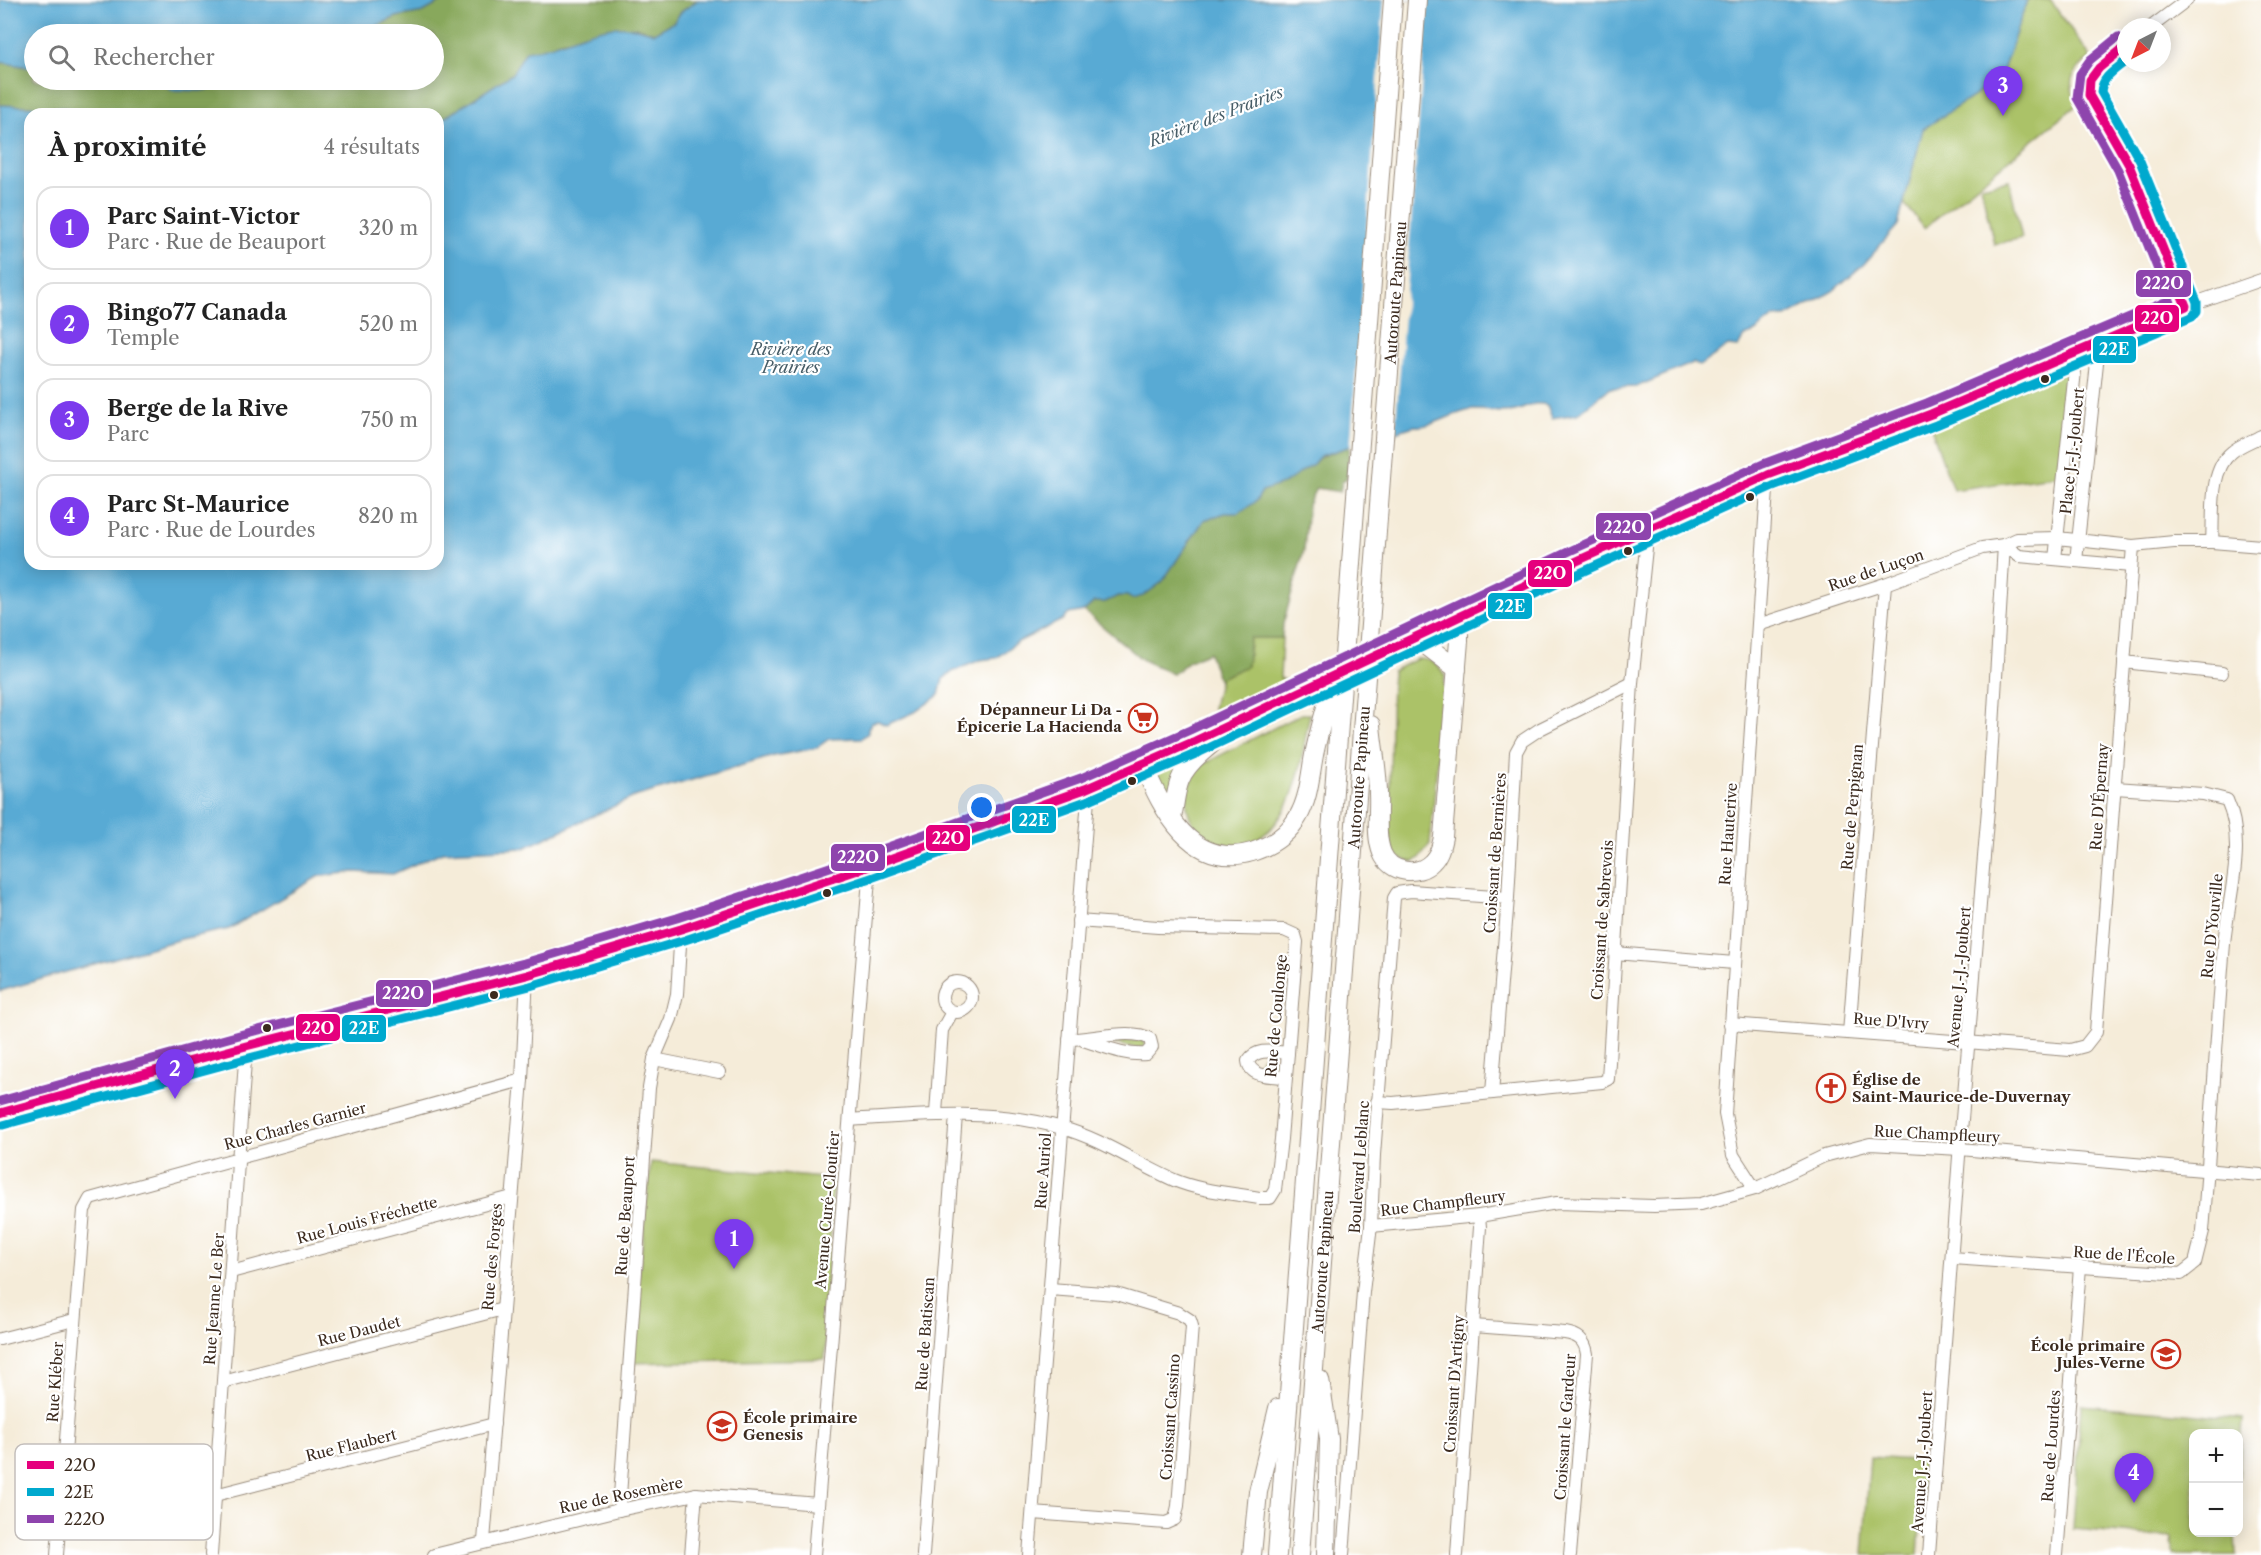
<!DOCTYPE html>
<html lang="fr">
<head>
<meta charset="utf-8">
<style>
	body { margin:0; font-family:"Libre Caslon Text",serif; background:#f6f6f6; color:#222 }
	.controls { position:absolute; right:18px; bottom:18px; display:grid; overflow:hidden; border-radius:12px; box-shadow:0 3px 15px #0003 }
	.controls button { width:54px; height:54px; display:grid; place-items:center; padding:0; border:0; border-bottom:2px solid #e0e0e0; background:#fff; color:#222; font:30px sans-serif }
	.compass { position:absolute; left:2117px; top:18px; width:54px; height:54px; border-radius:50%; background:#fff; box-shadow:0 3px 15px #0003; rotate:222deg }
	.you { position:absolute; left:982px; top:808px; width:21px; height:21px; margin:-15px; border:4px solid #fff; border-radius:50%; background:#1a73e8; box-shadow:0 0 0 9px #1a73e833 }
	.badge { display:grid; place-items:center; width:39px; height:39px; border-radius:50%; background:#7c3aed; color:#fff; font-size:20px; font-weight:700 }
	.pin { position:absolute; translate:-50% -50px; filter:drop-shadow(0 2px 3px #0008) }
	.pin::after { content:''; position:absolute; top:32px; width:21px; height:18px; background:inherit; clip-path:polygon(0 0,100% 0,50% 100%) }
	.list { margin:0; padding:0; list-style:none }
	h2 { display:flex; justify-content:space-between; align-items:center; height:78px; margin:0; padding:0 24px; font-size:26px }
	h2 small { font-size:20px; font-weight:400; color:#767676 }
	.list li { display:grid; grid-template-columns:39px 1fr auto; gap:18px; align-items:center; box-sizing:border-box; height:84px; margin:0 12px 12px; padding:0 12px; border:2px solid #e0e0e0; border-radius:18px }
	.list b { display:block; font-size:22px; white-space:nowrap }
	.list p { margin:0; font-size:20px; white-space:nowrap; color:#767676 }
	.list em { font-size:20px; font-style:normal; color:#767676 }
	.icon { flex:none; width:33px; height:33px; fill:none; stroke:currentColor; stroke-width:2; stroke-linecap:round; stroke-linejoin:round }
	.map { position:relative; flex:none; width:2261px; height:1555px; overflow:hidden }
	.search { position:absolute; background:#fff; box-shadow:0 3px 15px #0003; left:24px; top:24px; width:420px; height:66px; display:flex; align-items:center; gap:15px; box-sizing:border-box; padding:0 21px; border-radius:33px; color:#767676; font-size:22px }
	.panel { position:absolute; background:#fff; box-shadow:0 3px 15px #0003; left:24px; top:108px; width:420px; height:462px; border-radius:18px }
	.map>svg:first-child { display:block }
	.green { fill:#abc267; stroke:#737642; stroke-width:1.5 }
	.forest { fill:#88a85c; stroke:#62693d; stroke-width:1.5 }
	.water { fill:#59aad4; stroke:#4a6a79; stroke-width:1.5 }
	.pier { fill:#f5ecd9 }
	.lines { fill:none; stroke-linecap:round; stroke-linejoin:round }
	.minor-casing { stroke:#988b7c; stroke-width:14 }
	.highway-casing { stroke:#988b7c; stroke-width:20 }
	.minor { stroke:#fff; stroke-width:12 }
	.highway { stroke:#fff; stroke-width:18 }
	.minor-bridge-casing { stroke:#988b7c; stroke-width:14; stroke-linecap:butt }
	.minor-bridge { stroke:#fff; stroke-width:12 }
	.bus-1-casing { stroke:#fff; stroke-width:14 }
	.bus-2-casing { stroke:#fff; stroke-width:14 }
	.bus-3-casing { stroke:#fff; stroke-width:14 }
	.bus-1 { stroke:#e5007d; stroke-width:9 }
	.bus-2 { stroke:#00a9ce; stroke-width:9 }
	.bus-3 { stroke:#8e44ad; stroke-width:9 }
	.bus-dot { fill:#3b2a1e; stroke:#fff; stroke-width:2 }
	.labels { text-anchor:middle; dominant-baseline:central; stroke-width:4.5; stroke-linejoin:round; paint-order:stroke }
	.street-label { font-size:15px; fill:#3b2a1e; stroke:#fff }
	.poi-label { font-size:15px; font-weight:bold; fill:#3b2a1e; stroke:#fff; text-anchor:end }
	.water-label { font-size:16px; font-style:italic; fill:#475d67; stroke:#fff }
	.key { fill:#fff; stroke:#c4bfbc; stroke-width:1.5 }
	.key-label { font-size:16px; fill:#3b2a1e }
	.line-badge { stroke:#fff; stroke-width:2 }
	.badge-label { font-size:16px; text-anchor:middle; font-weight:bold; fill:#fff }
</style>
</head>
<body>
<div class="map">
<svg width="2261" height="1555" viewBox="0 0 2261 1555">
	<rect width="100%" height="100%" fill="#fff"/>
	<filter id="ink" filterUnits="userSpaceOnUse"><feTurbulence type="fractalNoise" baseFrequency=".0167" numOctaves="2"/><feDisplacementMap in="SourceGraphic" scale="12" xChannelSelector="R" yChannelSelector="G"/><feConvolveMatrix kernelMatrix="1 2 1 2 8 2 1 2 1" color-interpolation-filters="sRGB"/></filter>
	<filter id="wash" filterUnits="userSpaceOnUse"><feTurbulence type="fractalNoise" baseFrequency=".008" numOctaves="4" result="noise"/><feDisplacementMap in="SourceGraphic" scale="24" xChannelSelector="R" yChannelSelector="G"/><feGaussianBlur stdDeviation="1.35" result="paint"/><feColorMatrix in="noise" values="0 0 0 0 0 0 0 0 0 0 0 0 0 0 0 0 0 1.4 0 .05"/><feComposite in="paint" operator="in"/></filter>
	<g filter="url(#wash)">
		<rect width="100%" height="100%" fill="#f5ecd9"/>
		<!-- green -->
		<g class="green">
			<path d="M2027,0h23l41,57c-19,16 -26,23 -13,47l-154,124 -20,-25 19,-75 77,-49z"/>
			<path d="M2009,180l13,58 -28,6 -13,-58z"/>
			<path d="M2074,369l-14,106 -107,15 -24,-68z"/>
			<path d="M1250,638h32l-2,40 11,5 -75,36 -3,-12 7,-29 29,-23z"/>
			<path d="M1417,659c14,0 20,4 28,16l-15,169 -10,14 -6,4c-21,-2 -24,-14 -25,-33l3,-158z"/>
			<path d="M1301,714h9c-7,31 -9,69 -26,97 -45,77 -134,9 -81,-47z"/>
			<path d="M1189,756l-18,46 -17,-31z"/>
			<path d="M1116,1040h26l4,5 -6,4 -27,-6z"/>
			<path d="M1263,1056l12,2 4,4v5l-5,3 -12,-1 -3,-6z"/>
			<path d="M651,1162l182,17 -8,180 -196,4z"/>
			<path d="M2081,1405l162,14 -4,59 -1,-44h-44v98l41,1 1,22h-63l-1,-18 -99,-8z"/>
			<path d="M1870,1457l55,4 -7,94h-55z"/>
		</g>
		<!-- forest -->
		<g class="forest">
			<path d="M445,0h253l-17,12 -7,10 -20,11 -17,-6 -76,14 -16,8 -19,2 -14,23 -74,48v-8h-355l-17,-6 -66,-3v-43l34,6v12h79l23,5 11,-4 16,3 70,1 12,-5h189v-46h-75l37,-17 27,-5z"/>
			<path d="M1350,446l-3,32 -5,4 -2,10 -24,-4 -8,17 -4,45 -21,74 -1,14h-32l-3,28 -27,12 -1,4 -10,-30 -20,9 -16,13 -30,-14 -59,-49 10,-9h11l13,-6h25l19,-14 42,-62 21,-7h13l18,-12 6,-10 23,-9 28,-18 7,-7z"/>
		</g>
		<!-- water -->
		<g class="water">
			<path d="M0,0h445l-22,12 -27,5 -37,17h-325v34l-34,-6z"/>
			<path d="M698,0h1329l-27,79 -77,50 -25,96 -34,39 -31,27 -47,26h-12l-19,15 -12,6 -5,9 -10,-1 -29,20 -6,-3 -57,24 -26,1 -33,26 -25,4 -5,-13c-16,-4 -18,3 -32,6 -13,3 -29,-2 -43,-1 -20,2 -38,18 -58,16l-94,30 -7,8 -28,19 -23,8 -6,10 -8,6 -10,6h-13l-21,7 -42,62 -19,14 -11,3 -5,-3h-9l-13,6h-11l-10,9 -15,3 -7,6 -46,23 -20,15 -16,2 -26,11 -11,8 -4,16 -24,17 -29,13 -8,-4 -6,1 -4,6v5l-6,5 -33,1 -13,9 -42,8 -140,41 -110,51 -82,4 -49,22 -39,-2 -35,4 -90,53 -48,10 -181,52v-886l66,3 16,6h-52v450h408v-442l74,-48 14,-23c46,-5 77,-38 128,-18l20,-11 7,-10z"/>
			<path d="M113,80h132l-12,5 -33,6 -28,-1 -9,-6 -16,-3 -11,4z"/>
		</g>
		<!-- pier -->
		<path class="pier" d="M1384,0h44l-33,435 -45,15z"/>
	</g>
	<g filter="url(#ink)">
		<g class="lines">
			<!-- minor casing -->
			<g class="minor-casing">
				<g id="minor">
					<path d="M2151,27l36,-27"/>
					<path d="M2126,46l-27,22 -9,12 -1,15 40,70 57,141"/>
					<path d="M2212,542c2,-27 -4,-71 20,-90 8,-7 20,-11 29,-16"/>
					<path d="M2004,545l15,11 112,10"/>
					<path d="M2055,559l22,-207"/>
					<path d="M2076,561l23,-217"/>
					<path d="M1758,625l127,-41 97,-36 22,-3 13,-6 40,-1 76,8 41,-4h38l49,4"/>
					<path d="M1415,637l162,-76 191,-86 163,-61 255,-108 75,-26"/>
					<path d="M2124,662l98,11"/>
					<path d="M1244,718l45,-21"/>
					<path d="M1615,953l119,10"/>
					<circle cx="957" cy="997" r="15"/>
					<path d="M1730,1024l340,26 15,-4 11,-14 37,-486"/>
					<path d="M1849,1033l36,-449"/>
					<path d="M1069,1039c22,1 63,-12 81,0l2,8 -6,7c-21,2 -43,-8 -63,-14"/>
					<path d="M654,1059l65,13"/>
					<path d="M1286,1077c-13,-1 -36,1 -38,-16 9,-14 26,-9 40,-8"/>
					<path d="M1492,1093l16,-195 8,-146 6,-11 18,-12 92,-46"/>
					<path d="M1377,1102l16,1 209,-21 6,-3 24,-396 14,-135 -4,-17"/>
					<path d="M0,1113l246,-67 281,-71 154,-46 186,-62 218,-78 138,-61"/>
					<path d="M936,1113l6,-83 10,-18"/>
					<path d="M850,1120c70,-5 143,-12 212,8 40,11 75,36 112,52 26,11 57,13 85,18h11l5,-8 6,-51 16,-197 -2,-7 -11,-5 -126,-3 -80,-6"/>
					<path d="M1755,1189l-22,-34 -8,-41 43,-639"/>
					<path d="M1371,1226l108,-10 78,-13 97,3 47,-2 54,-15 69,-33 46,-12 90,5 301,26"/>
					<path d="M1952,1258l229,16 14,-11 8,-32c8,-96 13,-192 21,-287 4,-46 23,-100 3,-144l-24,-6 -88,-6"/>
					<path d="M231,1272l281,-75"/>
					<path d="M1474,1326l91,7c13,2 20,7 22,21l-17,201"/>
					<path d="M0,1339l74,-19"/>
					<path d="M223,1382l280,-73"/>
					<path d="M215,1495l279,-71"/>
					<path d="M619,1510l30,-422 5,-29 17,-40 6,-25 4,-65"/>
					<path d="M1033,1513l133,10 9,-4 3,-13 14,-180 -2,-6 -11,-7 -63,-19 -66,-5"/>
					<path d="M484,1541l38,-461 5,-105"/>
					<path d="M57,1555l27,-345 6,-11 432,-119"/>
					<path d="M211,1555l35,-509"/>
					<path d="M434,1555l185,-45 77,-16 122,10"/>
					<path d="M691,1555l5,-61"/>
					<path d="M814,1555l55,-676 -2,-12"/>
					<path d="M923,1555l33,-440"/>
					<path d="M1029,1555l59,-756 -3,-10"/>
					<path d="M1343,1555l20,-263 8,-66 3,-71 20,-257 3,-5 14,-2 97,7"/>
					<path d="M1457,1555l23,-328 -1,-11"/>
					<path d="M1929,1555l31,-412 28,-334 16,-264"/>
					<path d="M2057,1555l23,-288"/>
				</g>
			</g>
			<!-- highway casing -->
			<g class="highway-casing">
				<g id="highway">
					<path d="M1415,637l42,32"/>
					<path d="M1371,725c2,23 7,46 7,69 1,19 -3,41 4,59 8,20 36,24 50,9 7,-7 9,-15 11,-25l16,-196v-24"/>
					<path d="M1143,765c20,45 48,105 109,87 19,-6 36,-18 46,-35 11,-19 12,-41 16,-62 5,-25 13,-50 19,-75"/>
					<path d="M1172,818c3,-13 3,-25 8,-38 9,-24 48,-47 69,-64"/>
					<path d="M1320,1380l9,59 -3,116"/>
					<path d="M1252,1555l6,-63 20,-84"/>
					<path d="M1277,1555l116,-1555"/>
					<path id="s1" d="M1300,1555l117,-1555"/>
				</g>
			</g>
			<!-- minor -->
			<use href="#minor" class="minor"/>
			<!-- highway -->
			<use href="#highway" class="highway"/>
			<!-- minor-bridge casing -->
			<g class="minor-bridge-casing">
				<path id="minor-bridge" d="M1289,697l126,-60"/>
			</g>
			<!-- minor-bridge -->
			<use href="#minor-bridge" class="minor-bridge"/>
			<!-- bus-1 casing -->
			<g class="bus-1-casing">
				<path id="bus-1" d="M0,1113l246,-67 281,-71 154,-46 186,-62 218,-78 110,-48 382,-180 191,-86 163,-61 255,-108 -57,-141 -40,-70 1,-15 9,-12 27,-22"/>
			</g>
			<!-- bus-2 casing -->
			<g class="bus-2-casing">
				<path id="bus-2" d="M3,1125l246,-67 281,-72 155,-46 186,-62 218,-78 111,-48 382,-180 191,-86 163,-61 256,-108 5,-6v-9l-57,-141 -39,-69c1,-15 14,-22 25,-31"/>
			</g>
			<!-- bus-3 casing -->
			<g class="bus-3-casing">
				<path id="bus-3" d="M0,1101l243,-67 281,-71 153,-45 186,-62 218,-78 109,-48 382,-180 191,-86 164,-61 243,-103 -52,-130 -41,-72 3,-24 10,-14 28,-23"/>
			</g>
			<!-- bus-1 -->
			<use href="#bus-1" class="bus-1"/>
			<!-- bus-2 -->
			<use href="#bus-2" class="bus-2"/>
			<!-- bus-3 -->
			<use href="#bus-3" class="bus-3"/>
		</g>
	</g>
	<!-- icons -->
	<defs>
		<g id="supermarket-ring" transform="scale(1.5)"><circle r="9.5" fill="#fff" stroke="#c8321e" stroke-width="1.5"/><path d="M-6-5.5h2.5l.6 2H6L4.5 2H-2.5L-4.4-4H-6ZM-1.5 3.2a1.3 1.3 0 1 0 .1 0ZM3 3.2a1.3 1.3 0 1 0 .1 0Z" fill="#c8321e"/></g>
		<g id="church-ring" transform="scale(1.5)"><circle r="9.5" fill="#fff" stroke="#c8321e" stroke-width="1.5"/><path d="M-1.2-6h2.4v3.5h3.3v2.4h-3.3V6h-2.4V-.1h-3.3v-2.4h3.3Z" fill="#c8321e"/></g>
		<g id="school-ring" transform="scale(1.5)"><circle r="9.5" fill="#fff" stroke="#c8321e" stroke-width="1.5"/><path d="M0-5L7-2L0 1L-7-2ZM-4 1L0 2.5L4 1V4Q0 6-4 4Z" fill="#c8321e"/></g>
	</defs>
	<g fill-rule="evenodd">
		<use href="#supermarket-ring" x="1143" y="718"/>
		<use href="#church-ring" x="1831" y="1088"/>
		<use href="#school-ring" x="2166" y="1354"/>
		<use href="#school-ring" x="722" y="1426"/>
	</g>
	<!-- markers -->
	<g class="bus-dot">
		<circle cx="2045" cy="379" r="5"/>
		<circle cx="1750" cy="497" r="5"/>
		<circle cx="1628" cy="551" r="5"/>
		<circle cx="1132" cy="781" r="5"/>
		<circle cx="827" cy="893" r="5"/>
		<circle cx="494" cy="995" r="5"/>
		<circle cx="267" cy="1028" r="5"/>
	</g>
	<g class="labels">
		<!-- street labels -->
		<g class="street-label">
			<text stroke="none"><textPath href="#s1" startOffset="1266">Autoroute Papineau</textPath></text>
			<text transform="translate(2072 451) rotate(-84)">Place J.-J.-Joubert</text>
			<text transform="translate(1876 570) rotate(-19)">Rue de Luçon</text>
			<text stroke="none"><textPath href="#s1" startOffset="780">Autoroute Papineau</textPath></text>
			<text transform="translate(2099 797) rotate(-86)">Rue D'Épernay</text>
			<text transform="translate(1852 807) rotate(-85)">Rue de Perpignan</text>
			<text transform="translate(1728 834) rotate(-86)">Rue Hauterive</text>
			<text transform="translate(1495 853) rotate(-86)">Croissant de Bernières</text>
			<text transform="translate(1602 920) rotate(-86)">Croissant de Sabrevois</text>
			<text transform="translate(2212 926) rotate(-84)">Rue D'Youville</text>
			<text transform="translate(1959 977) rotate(-85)">Avenue J.-J.-Joubert</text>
			<text transform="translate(1276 1016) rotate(-85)">Rue de Coulonge</text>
			<text transform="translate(1891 1021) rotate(4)">Rue D'Ivry</text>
			<text transform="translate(295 1126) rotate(-15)">Rue Charles Garnier</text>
			<text transform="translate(1937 1134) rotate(3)">Rue Champfleury</text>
			<text transform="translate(1359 1167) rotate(-86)">Boulevard Leblanc</text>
			<text transform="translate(1043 1171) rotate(-86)">Rue Auriol</text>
			<text transform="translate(1443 1203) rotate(-7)">Rue Champfleury</text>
			<text transform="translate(827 1210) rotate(-85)">Avenue Curé-Cloutier</text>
			<text transform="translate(625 1216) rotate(-86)">Rue de Beauport</text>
			<text transform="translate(367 1220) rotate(-15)">Rue Louis Fréchette</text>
			<text transform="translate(2124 1255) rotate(4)">Rue de l'École</text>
			<text transform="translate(492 1257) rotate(-85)">Rue des Forges</text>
			<text stroke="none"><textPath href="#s1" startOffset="294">Autoroute Papineau</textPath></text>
			<text transform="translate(214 1299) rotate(-86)">Rue Jeanne Le Ber</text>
			<text transform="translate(359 1331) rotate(-14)">Rue Daudet</text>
			<text transform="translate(925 1334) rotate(-86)">Rue de Batiscan</text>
			<text transform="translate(55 1382) rotate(-86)">Rue Kléber</text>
			<text transform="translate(1454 1384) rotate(-86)">Croissant D'Artigny</text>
			<text transform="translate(1170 1417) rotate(-86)">Croissant Cassino</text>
			<text transform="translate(1565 1427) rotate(-86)">Croissant le Gardeur</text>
			<text transform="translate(351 1445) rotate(-14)">Rue Flaubert</text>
			<text transform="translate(2051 1446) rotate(-86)">Rue de Lourdes</text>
			<text transform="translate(1922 1462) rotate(-86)">Avenue J.-J.-Joubert</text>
			<text transform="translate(621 1495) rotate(-12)">Rue de Rosemère</text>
		</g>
		<!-- poi labels -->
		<g class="poi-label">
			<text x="1122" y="709">Dépanneur Li Da -<tspan x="1122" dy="17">Épicerie La Hacienda</tspan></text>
			<text x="1852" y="1079" text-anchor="start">Église de<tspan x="1852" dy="17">Saint-Maurice-de-Duvernay</tspan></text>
			<text x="2145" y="1345">École primaire<tspan x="2145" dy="17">Jules-Verne</tspan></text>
			<text x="743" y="1417" text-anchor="start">École primaire<tspan x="743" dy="17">Genesis</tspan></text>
		</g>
		<!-- water labels -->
		<g class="water-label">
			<text transform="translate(1216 116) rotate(-21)">Rivière des Prairies</text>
			<text x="791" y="349">Rivière des<tspan x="791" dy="18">Prairies</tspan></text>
		</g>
	</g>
	<!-- legend -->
	<rect x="15" y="1444" width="198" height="96" rx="9" class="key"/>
	<rect x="27" y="1461" width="27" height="8" fill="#e5007d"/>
	<rect x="27" y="1488" width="27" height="8" fill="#00a9ce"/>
	<rect x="27" y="1515" width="27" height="8" fill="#8e44ad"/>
	<g class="key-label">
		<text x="64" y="1471">22O</text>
		<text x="64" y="1498">22E</text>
		<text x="64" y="1525">222O</text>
	</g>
	<g class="line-badge">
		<rect x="2135" y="269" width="57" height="29" rx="6" fill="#8e44ad"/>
		<rect x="2134" y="304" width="46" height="29" rx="6" fill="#e5007d"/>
		<rect x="2092" y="335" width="45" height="29" rx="6" fill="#00a9ce"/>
		<rect x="1595" y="512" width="57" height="29" rx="6" fill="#8e44ad"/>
		<rect x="1527" y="559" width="46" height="29" rx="6" fill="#e5007d"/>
		<rect x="1487" y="592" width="46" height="28" rx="6" fill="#00a9ce"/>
		<rect x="1011" y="805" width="46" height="29" rx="6" fill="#00a9ce"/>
		<rect x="925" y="824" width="46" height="28" rx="6" fill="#e5007d"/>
		<rect x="830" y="843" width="56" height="29" rx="6" fill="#8e44ad"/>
		<rect x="375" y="979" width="57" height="29" rx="6" fill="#8e44ad"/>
		<rect x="295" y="1013" width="46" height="29" rx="6" fill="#e5007d"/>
		<rect x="341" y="1014" width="46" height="29" rx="6" fill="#00a9ce"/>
	</g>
	<g class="badge-label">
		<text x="2163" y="289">222O</text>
		<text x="2157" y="324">22O</text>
		<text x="2114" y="355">22E</text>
		<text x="1624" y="533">222O</text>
		<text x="1550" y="579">22O</text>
		<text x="1510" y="612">22E</text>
		<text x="1034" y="826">22E</text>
		<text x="948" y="844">22O</text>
		<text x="858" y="863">222O</text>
		<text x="403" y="999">222O</text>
		<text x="318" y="1034">22O</text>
		<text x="364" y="1034">22E</text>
	</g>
</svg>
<div class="controls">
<button>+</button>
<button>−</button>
</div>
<svg class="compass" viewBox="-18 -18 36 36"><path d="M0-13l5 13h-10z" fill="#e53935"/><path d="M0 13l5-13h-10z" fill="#767676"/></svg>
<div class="you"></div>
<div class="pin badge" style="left:734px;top:1269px">1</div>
<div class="pin badge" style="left:175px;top:1099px">2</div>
<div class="pin badge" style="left:2003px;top:116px">3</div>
<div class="pin badge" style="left:2134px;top:1503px">4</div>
<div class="search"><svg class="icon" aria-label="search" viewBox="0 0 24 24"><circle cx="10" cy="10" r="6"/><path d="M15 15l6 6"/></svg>Rechercher</div>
<section class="panel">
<h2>À proximité<small>4 résultats</small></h2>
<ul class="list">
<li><span class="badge">1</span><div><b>Parc Saint-Victor</b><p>Parc · Rue de Beauport</p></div><em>320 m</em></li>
<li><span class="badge">2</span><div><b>Bingo77 Canada</b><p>Temple</p></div><em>520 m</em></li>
<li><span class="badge">3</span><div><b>Berge de la Rive</b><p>Parc</p></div><em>750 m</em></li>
<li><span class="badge">4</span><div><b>Parc St-Maurice</b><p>Parc · Rue de Lourdes</p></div><em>820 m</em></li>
</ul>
</section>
</div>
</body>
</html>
